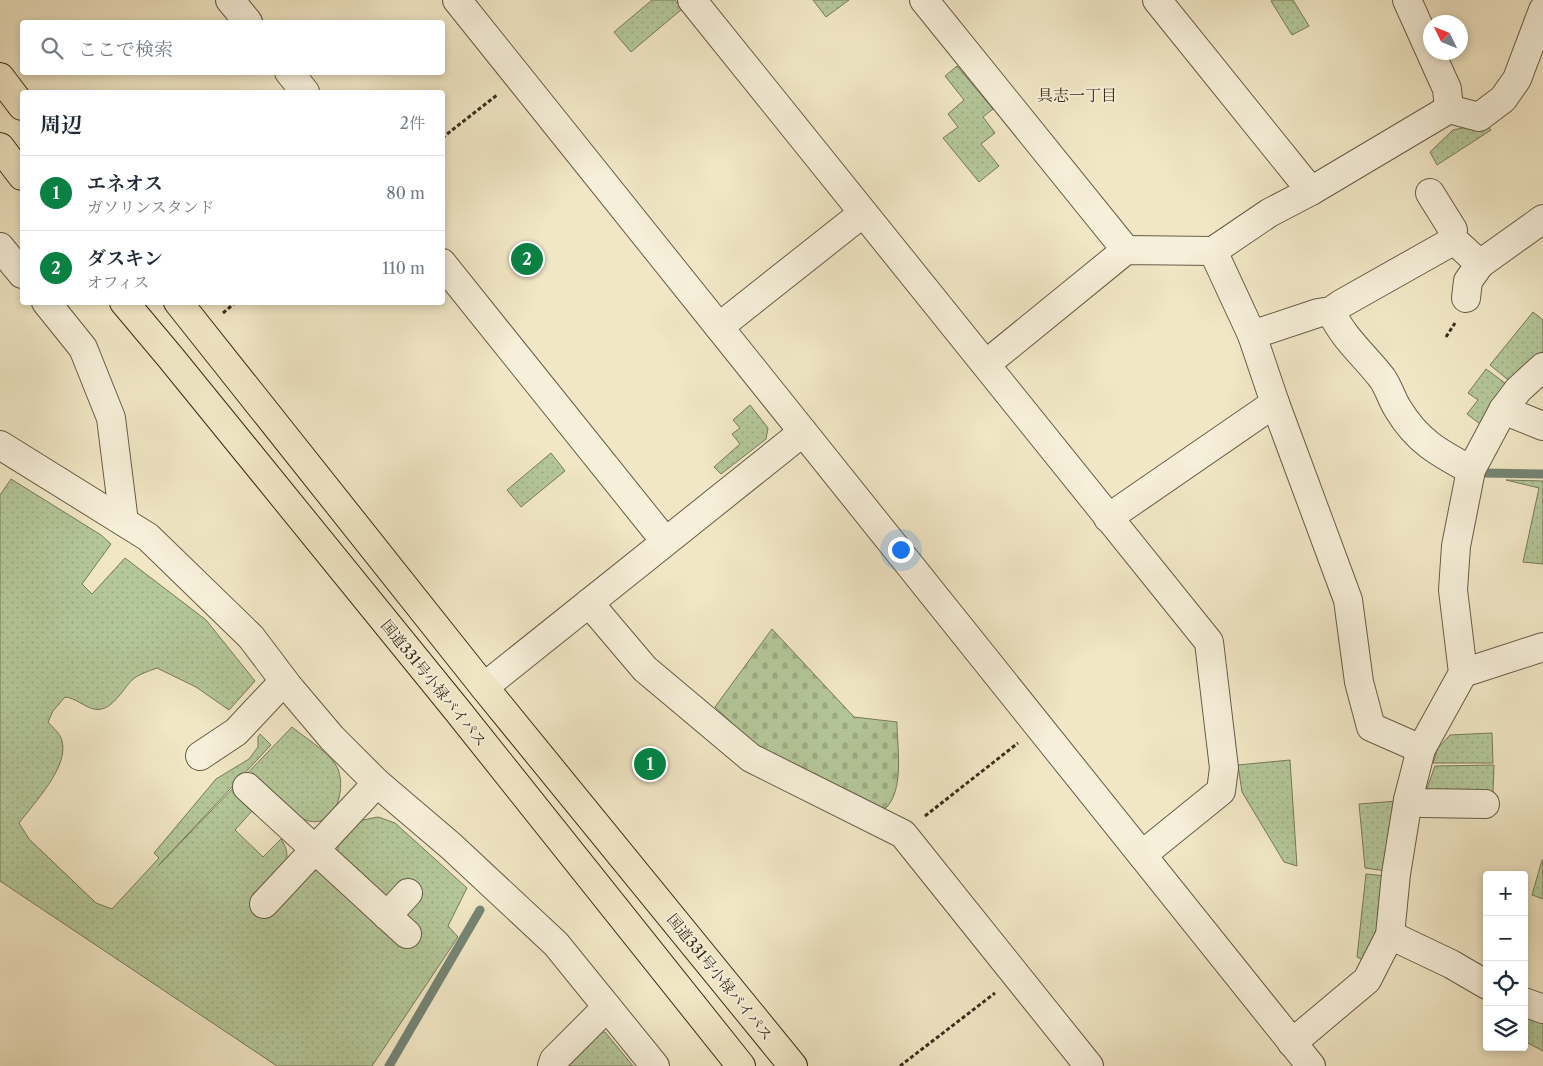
<!DOCTYPE html>
<html lang="ja">
<head>
<meta charset="utf-8">
<style>
	body { margin:0; font-family:"Libre Caslon Text","Noto Serif JP",serif; background:#f2f2f3; color:#1f2937 }
	.controls { position:absolute; right:15px; bottom:15px; display:grid; overflow:hidden; border-radius:5px; box-shadow:0 2px 8px #0003 }
	.controls button { width:45px; height:45px; display:grid; place-items:center; padding:0; border:0; border-bottom:1px solid #e0e1e3; background:#fff; color:#1f2937; font:25px sans-serif }
	.compass { position:absolute; left:1423px; top:15px; width:45px; height:45px; border-radius:50%; background:#fff; box-shadow:0 2px 8px #0003; rotate:313deg }
	.you { position:absolute; left:900px; top:549px; width:18px; height:18px; margin:-12px; border:4px solid #fff; border-radius:50%; background:#1a73e8; box-shadow:0 0 0 8px #1a73e833 }
	.badge { display:grid; place-items:center; width:32px; height:32px; border-radius:50%; background:#0b8043; color:#fff; font-size:16px; font-weight:700 }
	.pin { position:absolute; translate:-50% -50%; border:2px solid #fff; box-shadow:0 1px 5px #0006 }
	.list { margin:0; padding:0; list-style:none }
	h2 { display:flex; justify-content:space-between; align-items:center; height:65px; margin:0; padding:0 20px; font-size:21px }
	h2 small { font-size:16px; font-weight:400; color:#747a83 }
	.list li { display:grid; grid-template-columns:32px 1fr auto; gap:15px; align-items:center; box-sizing:border-box; height:75px; padding:0 20px; border-top:1px solid #e0e1e3 }
	.list b { display:block; font-size:19px; white-space:nowrap }
	.list p { margin:0; font-size:16px; white-space:nowrap; color:#747a83 }
	.list em { font-size:16px; font-style:normal; color:#747a83 }
	.icon { flex:none; width:28px; height:28px; fill:none; stroke:currentColor; stroke-width:2; stroke-linecap:round; stroke-linejoin:round }
	.map { position:relative; flex:none; width:1543px; height:1066px; overflow:hidden }
	.search { position:absolute; background:#fff; box-shadow:0 2px 8px #0003; left:20px; top:20px; width:425px; height:55px; display:flex; align-items:center; gap:12px; box-sizing:border-box; padding:0 18px; border-radius:5px; color:#747a83; font-size:19px }
	.panel { position:absolute; background:#fff; box-shadow:0 2px 8px #0003; left:20px; top:90px; width:425px; height:215px; border-radius:5px }
	.map>svg:first-child { display:block }
	.green { fill:url(#green-dots); stroke:#787a5b }
	.cemetery { fill:url(#cemetery-stones); stroke:#787a5b }
	.lines { fill:none; stroke-linecap:round; stroke-linejoin:round }
	.stream { stroke:#758575; stroke-width:9 }
	.minor-casing { stroke:#685c47; stroke-width:30 }
	.highway-casing { stroke:#3b2d1d; stroke-width:30 }
	.path { stroke:#3b2d1d; stroke-width:3; stroke-dasharray:4 2.5; stroke-linecap:butt }
	.minor { stroke:#f6efd9; stroke-width:28 }
	.highway { stroke:#f1e7c5; stroke-width:28 }
	.labels { text-anchor:middle; dominant-baseline:central; stroke-width:4; stroke-linejoin:round; paint-order:stroke }
	.street-label { font-size:15px; fill:#3b2d1d; stroke:#f6efd9 }
	.neighbourhood-label { font-size:16px; fill:#3b2d1d; stroke:#f6efd9 }
</style>
</head>
<body>
<div class="map">
<svg width="1543" height="1066" viewBox="0 0 1543 1066">
	<defs>
		<pattern id="green-dots" width="8" height="8" patternUnits="userSpaceOnUse" patternTransform="scale(1.25)"><rect width="8" height="8" fill="#b4c799"/><path d="M2 2h.1M6 6h.1" fill="none" stroke="#9cab83" stroke-width="1.8" stroke-linecap="round"/></pattern>
		<pattern id="cemetery-stones" width="16" height="16" patternUnits="userSpaceOnUse" patternTransform="scale(1.25)"><rect width="16" height="16" fill="#b4c799"/><path d="M2 7V4a2 2 0 0 1 4 0v3zM10 15v-3a2 2 0 0 1 4 0v3z" fill="#9cab83"/></pattern>
	</defs>
	<rect width="100%" height="100%" fill="#f1e7c5"/>
	<filter id="stains"><feTurbulence type="fractalNoise" baseFrequency=".004" numOctaves="4"/><feColorMatrix values="0 0 0 0 .2 0 0 0 0 .09 0 0 0 0 .02 0 0 0 .5 -.17"/></filter>
	<radialGradient id="worn" r=".72"><stop offset=".6" stop-color="#630" stop-opacity="0"/><stop offset="1" stop-color="#630" stop-opacity=".3"/></radialGradient>
	<!-- green -->
	<g class="green">
		<path d="M652,0h23l7,9 -51,43 -17,-20z"/>
		<path d="M813,0h36l-23,17z"/>
		<path d="M1273,0h20l16,26 -17,9 -21,-34z"/>
		<path d="M957,66l36,43 -10,8 12,16 -14,11 18,22 -20,16 -36,-44 15,-11 -10,-13 16,-14 -19,-24z"/>
		<path d="M1485,123l6,7 -54,35 -7,-13 23,-22z"/>
		<path d="M1533,312l10,8v32l-10,8 -21,23 -22,-18z"/>
		<path d="M1486,369l23,17 -29,38 -13,-10 11,-14 -10,-7z"/>
		<path d="M750,405l18,23 -2,11 -45,35 -7,-7 26,-23 -8,-10 8,-6 -7,-8z"/>
		<path d="M551,453l14,18 -44,36 -14,-17z"/>
		<path d="M11,479l90,56 10,9 -29,40 10,10 33,-36 81,62 49,61 -26,29 -33,-23 -39,-19c-8,3 -18,6 -25,12 -10,10 -21,33 -38,29 -10,-2 -18,-11 -29,-12l-12,14 -5,11c4,5 13,12 14,19 7,26 -28,62 -43,82l10,16 67,64 16,6 47,-51 -5,-5 62,-74 33,-20 9,-12v-10l2,-3 11,11 -113,121 134,-139c13,11 39,26 46,42 9,23 -5,64 -35,50l-50,-46 -19,21 18,17 -17,19 28,27 18,-18c6,9 7,15 5,26l20,8 11,-4 66,30 -46,-44 2,-14 19,-20 20,-4 17,6 72,65 -19,38 10,11 -86,129h-95l-277,-185v-386z"/>
		<path d="M1506,480l37,1v83l-20,-2 16,-74z"/>
		<path d="M1492,733l1,30h-60l5,-15 12,-13z"/>
		<path d="M1290,760l7,106 -13,-4 -42,-70 -4,-27z"/>
		<path d="M1494,765l-1,27 -65,1 -1,-5 8,-22z"/>
		<path d="M1397,801l-10,70 -22,-3 -6,-64z"/>
		<path d="M1542,860h1v39l-11,-4z"/>
		<path d="M1366,874l20,2 -7,52 -16,32 -6,-3z"/>
		<path d="M1524,1010l19,8v33l-19,-10z"/>
		<path d="M597,1032h8l28,34h-70z"/>
	</g>
	<!-- cemetery -->
	<path class="cemetery" d="M772,629l82,88 43,5c0,26 8,68 -12,87l-132,-66 -38,-36z"/>
	<g class="lines">
		<!-- stream -->
		<g class="stream">
			<path d="M1485,473l58,1"/>
			<path d="M389,1066l91,-156"/>
		</g>
		<!-- minor casing -->
		<g class="minor-casing">
			<g id="minor">
				<path d="M230,0l18,22"/>
				<path d="M457,0l854,1066"/>
				<path d="M692,0l517,642 15,126 -3,23 -79,64"/>
				<path d="M924,0l202,250"/>
				<path d="M1157,0l154,191"/>
				<path d="M289,72l16,20"/>
				<path d="M1449,109l30,8 24,-18 14,-20 26,-69"/>
				<path d="M1430,193l23,37 -2,12"/>
				<path d="M0,247l22,27"/>
				<path d="M442,263l223,278"/>
				<path d="M1466,298l2,-17 12,-17"/>
				<path d="M46,302l37,46 28,70 13,104"/>
				<path d="M1331,311c11,26 34,45 51,67 7,10 10,22 16,31 19,32 41,44 73,61"/>
				<path d="M719,327l144,-114"/>
				<path d="M1252,335l66,-22 13,-2 10,-7 110,-62 7,2 22,20 63,-45"/>
				<path d="M986,364l140,-114 87,1 56,-38 42,-22 138,-82 -2,-20 -40,-89"/>
				<path d="M1275,403l73,197 11,82 12,45 50,22"/>
				<path d="M1503,410l40,16"/>
				<path d="M0,445l148,92 103,100 37,49 44,52 45,45 74,63 105,98 99,122"/>
				<path d="M1108,518l167,-115 -23,-68 -39,-84"/>
				<path d="M589,603l56,66 106,89 152,76 186,232"/>
				<path d="M1463,673l80,-26"/>
				<path d="M484,687l319,-255"/>
				<path d="M200,756l36,-24 48,-51"/>
				<path d="M247,787l160,147"/>
				<path d="M1408,800l15,3 62,1"/>
				<path d="M264,904l113,-121"/>
				<path d="M387,916l21,-23"/>
				<path d="M1390,935l61,29 36,21"/>
				<path d="M1524,1002l19,7"/>
				<path d="M1292,1043l75,-63 23,-45 6,-61 12,-74 13,-51 42,-76 -10,-83 3,-44 15,-76 32,-60 15,-20 25,-23"/>
				<path d="M552,1066l2,-6 53,-53"/>
			</g>
		</g>
		<!-- highway casing -->
		<g class="highway-casing">
			<g id="highway">
				<path d="M0,77l22,29"/>
				<path d="M0,147l22,29"/>
				<path d="M124,302l47,56 286,352 284,356"/>
				<path d="M178,302l306,385 309,379"/>
			</g>
		</g>
		<!-- path -->
		<g class="path">
			<path d="M442,138l55,-43"/>
			<path d="M223,313l13,-11"/>
			<path d="M1446,337l9,-14"/>
			<path d="M925,816l93,-73"/>
			<path d="M900,1066l95,-73"/>
		</g>
		<!-- minor -->
		<use href="#minor" class="minor"/>
		<!-- highway -->
		<use href="#highway" class="highway"/>
	</g>
	<g class="labels">
		<!-- street labels -->
		<g class="street-label">
			<text transform="translate(434 683) rotate(51)">国道331号小禄バイパス</text>
			<text transform="translate(720 977) rotate(51)">国道331号小禄バイパス</text>
		</g>
		<!-- neighbourhood labels -->
		<g class="neighbourhood-label">
			<text x="1077" y="95">具志一丁目</text>
		</g>
	</g>
	<rect width="100%" height="100%" filter="url(#stains)"/>
	<rect width="100%" height="100%" fill="url(#worn)"/>
</svg>
<div class="controls">
<button>+</button>
<button>−</button>
<button><svg class="icon" aria-label="locate" viewBox="0 0 24 24"><circle cx="12" cy="12" r="6"/><path d="M12 2v4M12 18v4M2 12h4M18 12h4"/></svg></button>
<button><svg class="icon" aria-label="layers" viewBox="0 0 24 24"><path d="M12 4l9 5-9 5-9-5zM3 14l9 5 9-5"/></svg></button>
</div>
<svg class="compass" viewBox="-18 -18 36 36"><path d="M0-13l5 13h-10z" fill="#e53935"/><path d="M0 13l5-13h-10z" fill="#747a83"/></svg>
<div class="you"></div>
<div class="pin badge" style="left:650px;top:764px">1</div>
<div class="pin badge" style="left:527px;top:259px">2</div>
<div class="search"><svg class="icon" aria-label="search" viewBox="0 0 24 24"><circle cx="10" cy="10" r="6"/><path d="M15 15l6 6"/></svg>ここで検索</div>
<section class="panel">
<h2>周辺<small>2件</small></h2>
<ul class="list">
<li><span class="badge">1</span><div><b>エネオス</b><p>ガソリンスタンド</p></div><em>80 m</em></li>
<li><span class="badge">2</span><div><b>ダスキン</b><p>オフィス</p></div><em>110 m</em></li>
</ul>
</section>
</div>
</body>
</html>
